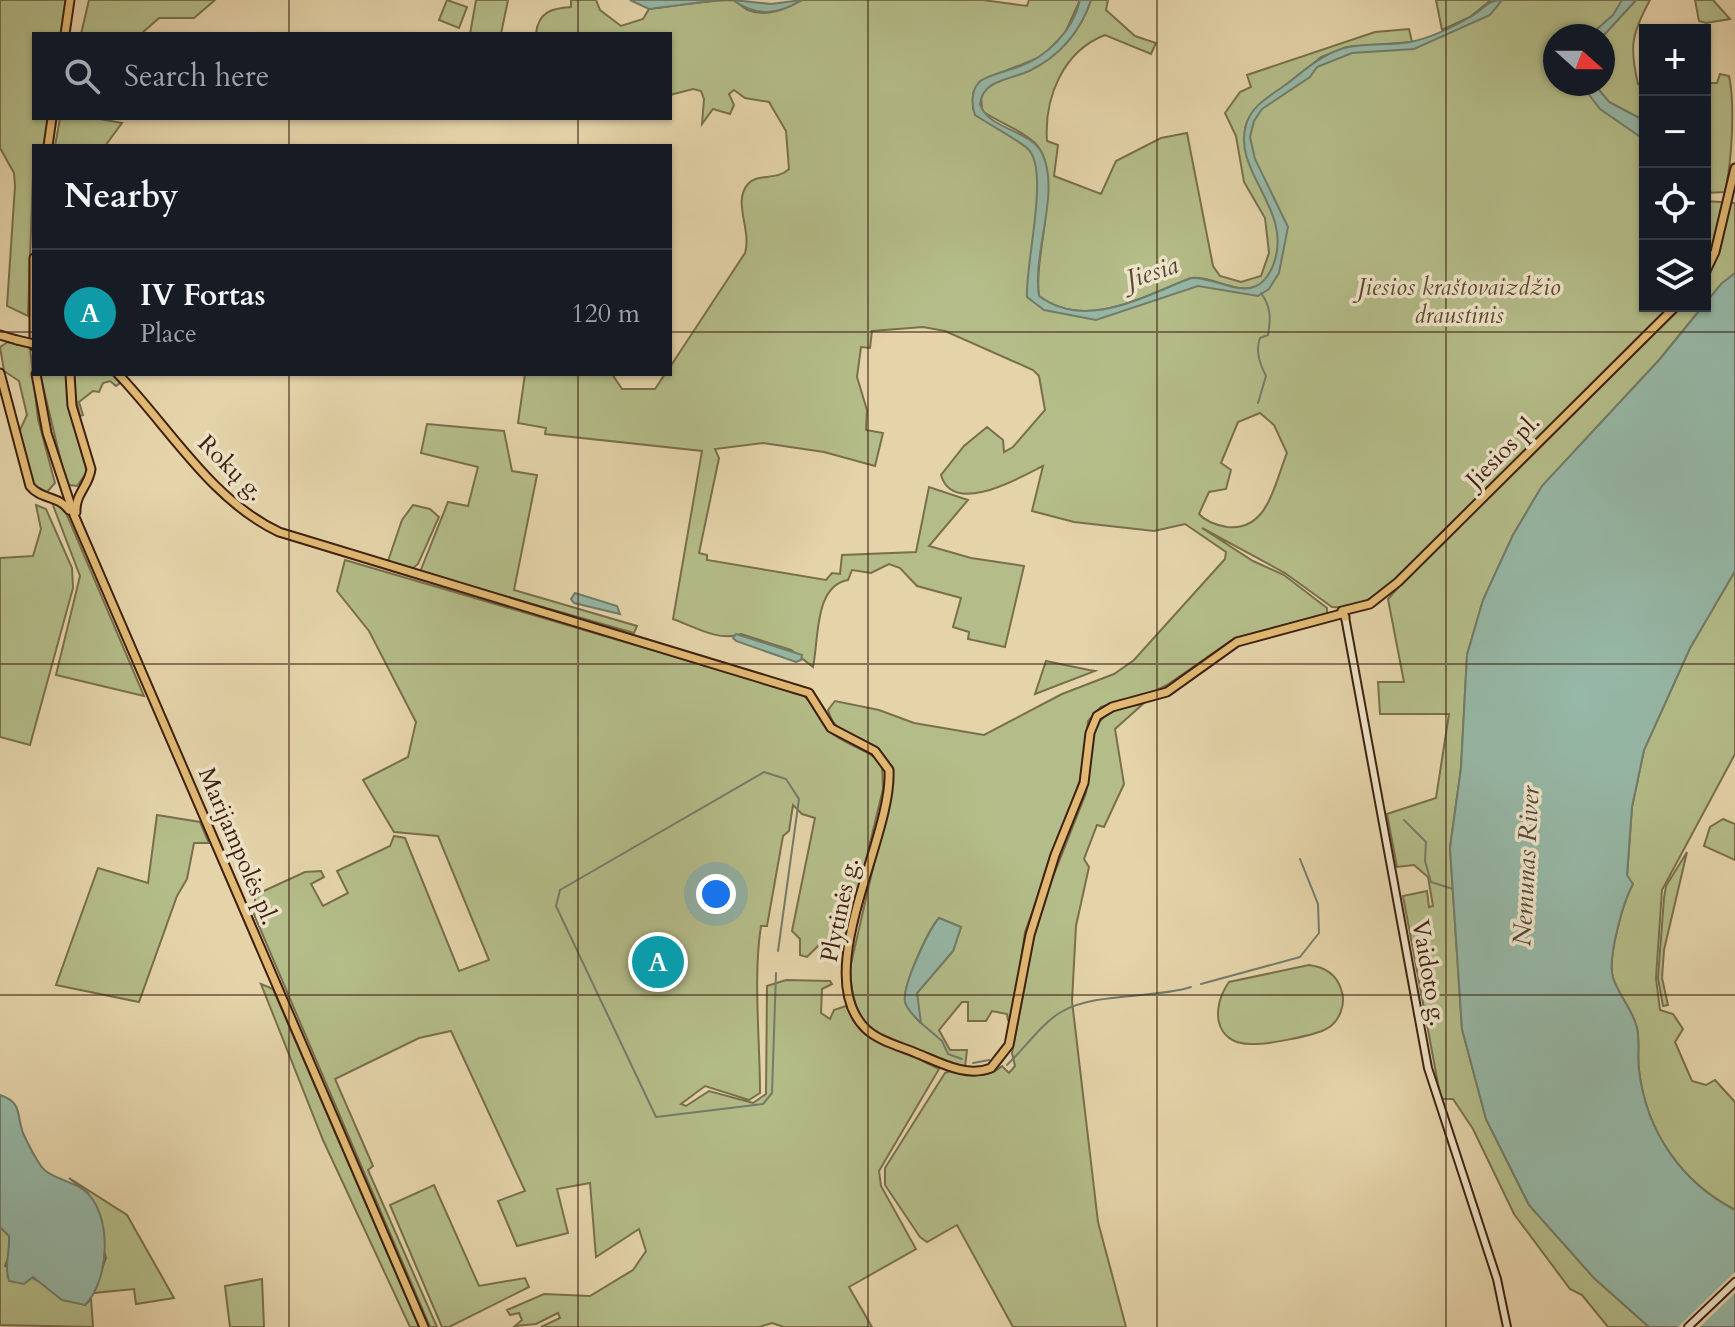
<!DOCTYPE html>
<html lang="en">
<head>
<meta charset="utf-8">
<style>
	body { margin:0; font-family:Cardo,serif; background:#20242c; color:#f1f3f6 }
	.controls { position:absolute; right:24px; top:24px; display:grid; overflow:hidden; border-radius:0px; box-shadow:0 2px 6px #0004 }
	.controls button { width:72px; height:72px; display:grid; place-items:center; padding:0; border:0; border-bottom:2px solid #363941; background:#171b24; color:#f1f3f6; font:40px sans-serif }
	.compass { position:absolute; left:1543px; top:24px; width:72px; height:72px; border-radius:50%; background:#171b24; box-shadow:0 2px 6px #0004; rotate:111deg }
	.you { position:absolute; left:716px; top:894px; width:28px; height:28px; margin:-20px; border:6px solid #fff; border-radius:50%; background:#1a73e8; box-shadow:0 0 0 12px #1a73e833 }
	.badge { display:grid; place-items:center; width:52px; height:52px; border-radius:50%; background:#2563eb; color:#fff; font-size:26px; font-weight:700 }
	.pin { position:absolute; translate:-50% -50%; border:4px solid #fff; box-shadow:0 2px 8px #0006 }
	.list { margin:0; padding:0; list-style:none }
	h2 { display:flex; justify-content:space-between; align-items:center; height:104px; margin:0; padding:0 32px; font-size:34px }
	h2 small { font-size:26px; font-weight:400; color:#9ea1a6 }
	.list li { display:grid; grid-template-columns:52px 1fr auto; gap:24px; align-items:center; box-sizing:border-box; height:128px; padding:0 32px; border-top:2px solid #363941 }
	.list b { display:block; font-size:30px; white-space:nowrap }
	.list p { margin:0; font-size:26px; white-space:nowrap; color:#9ea1a6 }
	.list em { font-size:26px; font-style:normal; color:#9ea1a6 }
	.icon { flex:none; width:44px; height:44px; fill:none; stroke:currentColor; stroke-width:2; stroke-linecap:round; stroke-linejoin:round }
	.map { position:relative; flex:none; width:1735px; height:1327px; overflow:hidden }
	.search { position:absolute; background:#171b24; box-shadow:0 2px 6px #0004; left:32px; top:32px; width:640px; height:88px; display:flex; align-items:center; gap:20px; box-sizing:border-box; padding:0 28px; border-radius:0px; color:#9ea1a6; font-size:30px }
	.panel { position:absolute; background:#171b24; box-shadow:0 2px 6px #0004; left:32px; top:144px; width:640px; height:232px; border-radius:0px }
	.map>svg:first-child { display:block }
	.green { fill:#b4bd89; stroke:#796f4c; stroke-width:2; fill-rule:evenodd }
	.water { fill:#96b8a7; stroke:#737c6b; stroke-width:2 }
	.pier { fill:#e5d4aa }
	.lines { fill:none; stroke-linecap:round; stroke-linejoin:round }
	.stream { stroke:#737c6b; stroke-width:2 }
	.secondary-casing { stroke:#3e2110; stroke-width:10 }
	.primary-casing { stroke:#3e2110; stroke-width:11 }
	.secondary { stroke:#eee3c8; stroke-width:6 }
	.primary { stroke:#e2ba75; stroke-width:7 }
	.primary-bridge-casing { stroke:#3e2110; stroke-width:11; stroke-linecap:butt }
	.primary-bridge { stroke:#e2ba75; stroke-width:7 }
	.grid { fill:none; stroke:#3e2110; stroke-width:2; stroke-opacity:0.55 }
	.labels { text-anchor:middle; dominant-baseline:central; stroke-width:7; stroke-linejoin:round; paint-order:stroke }
	.park-label { font-size:24px; font-style:italic; fill:#5c482e; stroke:#eee3c8 }
	.street-label { font-size:24px; fill:#3e2110; stroke:#eee3c8 }
	.water-label { font-size:26px; font-style:italic; fill:#544736; stroke:#eee3c8 }
</style>
</head>
<body>
<div class="map">
<svg width="1735" height="1327" viewBox="0 0 1735 1327">
	<rect width="100%" height="100%" fill="#e5d4aa"/>
	<filter id="stains"><feTurbulence type="fractalNoise" baseFrequency=".0025" numOctaves="4"/><feColorMatrix values="0 0 0 0 .2 0 0 0 0 .09 0 0 0 0 .02 0 0 0 .5 -.17"/></filter>
	<radialGradient id="worn" r=".72"><stop offset=".6" stop-color="#630" stop-opacity="0"/><stop offset="1" stop-color="#630" stop-opacity=".3"/></radialGradient>
	<!-- green -->
	<g class="green">
		<path d="M0,0h66l-5,34h-27v84h15l-4,28h-11l-6,170 -21,-10 8,-120 -1,-13 -14,-25z"/>
		<path d="M89,0h126l-21,18h-35l-18,16h-60z"/>
		<path d="M447,0l20,7 -8,21 -20,-8z"/>
		<path d="M476,0h32l-7,34h-31z"/>
		<path d="M571,0h25l4,10 21,16 22,-7 6,-10c21,-3 63,-9 83,-9 6,1 10,8 16,10 19,8 37,-1 54,-10h181l44,6 2,-6h51l-15,33 -22,23 -63,25 -7,12v16l10,11 4,-1c14,8 37,17 47,30 25,32 -11,109 -1,149l8,7 49,12 104,-37 58,13c55,-25 19,-102 -3,-137 5,22 21,40 28,62 6,20 -1,65 -26,70 -19,3 -40,-12 -60,-10 -47,18 -105,53 -152,18 -6,-41 25,-122 -4,-153 -13,-13 -37,-21 -53,-32l-1,-17c12,-13 28,-16 44,-22 32,-12 56,-41 66,-72h17l-2,10 29,26 21,7 -5,11 -46,-19c-42,16 -61,63 -58,106l11,4 -4,31 47,18 15,-33 45,-23 26,-5 26,133 7,10 21,6 20,-6 8,-23 -4,-35 -21,-36 -8,-46 -11,-23 15,-21 11,-5 -4,-12 128,-43 34,-3 3,13 -65,5 -26,10 -71,59 -5,12 4,27c-3,-41 8,-46 41,-67 25,-16 30,-30 62,-38 20,-6 42,-2 62,-7 25,-5 66,-21 80,-43h137l-38,36h-38v48h31l25,29 34,17v176h58l-43,53 -118,127 -29,49 -30,65 -16,55 -6,113 -11,80 12,181 24,90 43,86 65,73 55,49h-41l-26,-32 -12,-6 -56,-75 -41,-85 -20,-30h-11l-3,-10 -36,-193 24,-5 2,16 4,-1 -5,-29 -14,-12 -17,2 -10,-53 49,-16 13,-84h-69l-2,-32h26l-16,-83 24,-27 -6,-1c-21,19 -43,39 -74,36l-47,-34 -83,-45 51,33 31,14 43,33v6l-92,24 -68,47 -20,10 -46,12 -13,14 -5,51 -58,160 -13,88h-4l-1,-6 -15,-3 -6,10h-18v-19h-6l-23,28 11,20h17l-2,17c-23,-6 -88,-26 -101,-46 -11,-16 -13,-35 -14,-53l42,-183c-1,-53 -54,-35 -64,-75l7,-9 44,9 35,13 70,12 78,-41 52,-20 20,-14 91,-101 1,-7 -41,-28 -31,7 -80,-9 -42,-11 11,-45c-22,11 -90,51 -102,9l23,-29 23,-19 16,13 1,12 9,-5 32,-37 -6,-34 -6,-6 -88,-39 -22,-4 -51,4 -2,17 -9,-1 -4,30 10,33 -1,20 17,3 -8,33 -51,-14 -61,-9 -48,6 4,9 -20,95 8,2v5l119,20 6,-7 8,1 2,-19 74,-3 13,-65 39,13 -39,46 42,12 53,8 -19,81 -37,-8 1,-7 -16,-5 8,-29 -44,-12 -17,-18 -11,-4 -18,9 -19,-3 -4,10c-34,6 -29,59 -35,87l-22,-17 -50,-16c-22,8 -46,-7 -68,-15l29,-168 -157,-17 1,-6 -28,-5 7,-49h87l10,15h33l10,-15h5v-7l75,-114c7,-24 -13,-51 3,-69 9,-11 29,-3 41,-15l-3,-38 -17,-29 -24,-4 -11,-8 -5,4 5,11 -4,9 -17,-5 -11,15 2,-25 -3,-8 -8,-2 -23,6v-61h-134c2,-22 16,-26 35,-27zM1260,413l14,12 13,28c-12,28 -18,79 -60,74 -11,-2 -21,-5 -28,-13l10,-22 17,-3 5,-19 -10,-7 17,-41zM939,918l22,9 -8,24 -36,42 2,28c-5,-6 -13,-12 -14,-20 -2,-16 23,-71 34,-83z"/>
		<path d="M1436,0h55l-21,17 -28,13z"/>
		<path d="M1636,0h14c-18,33 -21,46 -12,84l7,3v34l-36,-19 -15,-18h9v-48z"/>
		<path d="M1695,0h18l17,19 -24,4 -7,-2z"/>
		<path d="M1720,74l9,2c6,27 3,86 -4,116l-20,1v-110h12z"/>
		<path d="M60,118h34l28,5 -17,23h-50z"/>
		<path d="M1705,201l30,2v70l-30,31z"/>
		<path d="M8,342l22,6 8,71 17,64 -8,9 -14,-7 -14,-53 8,-17 -8,-34 -15,-10 -4,-24z"/>
		<path d="M40,374h26l2,30 19,68 -10,14 -8,-1 -4,-7z"/>
		<path d="M74,374h38l8,9 -4,3 -6,-5 -7,2 -4,9 -6,-1 -14,11 4,13 -3,1 -7,-28z"/>
		<path d="M427,424l77,7 8,40 25,4 -23,115 123,36 -3,7 -214,-61 28,-70 20,4 10,-39 -57,-14z"/>
		<path d="M51,500l13,8 80,188 -88,-21 24,-99z"/>
		<path d="M36,505l10,4 26,59 1,20 -43,157 -30,-8v-179l33,-2 8,-27z"/>
		<path d="M413,505l17,4 9,8 -21,47 -6,5 -24,-8 14,-41z"/>
		<path d="M345,560l457,134c14,11 18,29 31,40 15,12 35,15 49,30l1,25 -37,154 -27,2 -12,12 -7,-2v-16l-8,-8 23,-113 -13,-4 -9,-9 -4,26 -6,5 -16,90h-6c-8,50 -1,114 -1,167l-11,7 -44,-14 -24,18 5,2 23,-15 44,12 13,-9 1,-108 19,-6 44,1 2,3 -10,5 -1,24 9,6 4,-9 12,-4 18,26 75,37 -60,102 2,15 35,63 -67,38 23,40h-88l-12,-4 -13,4h-218l19,-9 -2,-5 -22,11 -21,2 7,-6 -3,-7 -9,2 -3,-5 37,-16 46,2 43,-26 13,-19 -7,-22 -43,28 -6,-74 -33,6 11,44 -51,13 -19,-45 27,-10 -74,-160 -32,7 -84,41 38,87 -5,4 69,157h-7l-180,-422 5,-3v-7l50,-23 16,-1 3,6 -13,7 12,22 25,-13 -11,-22 53,-25 4,-10 11,2 54,133 30,-11 -51,-124 -44,-4 -31,-52 45,-23 8,-35 -47,-91 -32,-40z"/>
		<path d="M1735,571v183l-73,136 -6,88 4,32 13,4 10,15 -8,13 17,39 14,4 9,-5 20,22v108c-54,-28 -89,-79 -96,-140 -2,-14 1,-29 -2,-42 -4,-18 -18,-32 -24,-50 -6,-19 10,-76 20,-94l-6,-8 5,-69 12,-57 46,-102z"/>
		<path d="M1046,661l43,9 6,1 -60,23z"/>
		<path d="M1143,704l-28,25 9,55 -20,43 -7,-2 -13,34 5,8 -13,59 -4,75 26,221 28,105h-113l-56,-102 -30,17 -7,-5 -35,-52v-17l60,-95c18,-9 34,13 57,-7l7,7 6,-7 -3,-13 22,-117 13,-44 39,-99 9,-67 16,-16z"/>
		<path d="M157,815l43,7 9,21h-15l-7,36 -10,17 -38,106 -83,-17 42,-117 50,15z"/>
		<path d="M1723,819l12,5v36l-31,-14 6,-19z"/>
		<path d="M1687,852l-23,98 -2,28 6,27 -5,1 -5,-28 6,-80 2,-12z"/>
		<path d="M1309,965c15,2 27,8 32,24 6,15 -2,35 -17,41 -13,6 -58,15 -73,14 -38,0 -40,-37 -22,-62z"/>
		<path d="M261,984l12,5 146,338h-9l-87,-187z"/>
		<path d="M69,1178l58,37 47,83 -38,6 -2,-15 -41,4 13,-35 -18,-65z"/>
		<path d="M434,1185l45,101 46,-8 4,9 -80,40h-7l-52,-122z"/>
		<path d="M0,1227l9,9 1,17 -5,13c28,10 52,26 80,39l6,-6 2,28 -93,-2z"/>
		<path d="M262,1279l2,48h-34l-5,-41z"/>
	</g>
	<!-- water -->
	<g class="water">
		<path d="M630,0h89l-70,9z"/>
		<path d="M733,0l38,4 31,-4c-25,15 -45,17 -69,0z"/>
		<path d="M1080,0h11c-10,31 -32,57 -62,71 -19,9 -46,8 -49,33 8,26 50,25 62,49 19,39 -10,99 -3,143 47,35 105,0 152,-18 20,-2 46,17 65,8 8,-3 15,-14 18,-23 19,-54 -42,-91 -28,-138 5,-20 26,-30 42,-42 18,-14 33,-28 56,-35 22,-6 45,-2 66,-6 20,-4 45,-16 62,-26 12,-7 15,-16 30,-16l-12,15 -76,34 -62,4 -35,14 -7,10 -48,32 -8,12 -4,16 5,22 33,68 -9,46 -10,16 -11,7 -60,-10 -102,34 -52,-10 -17,-13c-2,-33 23,-127 1,-148 -8,-8 -41,-26 -53,-34 -4,-11 -4,-28 7,-35 10,-6 25,-9 36,-13 29,-10 55,-36 62,-67z"/>
		<path d="M1622,0h14l-33,36h-14l24,-21z"/>
		<path d="M1581,84h13l15,18 36,19v19l-45,-31z"/>
		<path d="M1735,273v298l-45,77 -46,102 -12,57 -5,68 6,9c-10,18 -26,75 -20,94 6,18 20,32 24,50 3,13 0,28 2,42 7,61 42,112 96,140v117h-86l-55,-49 -65,-73 -43,-86 -24,-90 -12,-181 11,-80 6,-113 16,-55 30,-65 29,-49 118,-127 61,-75z"/>
		<path d="M575,593l42,13 3,8 -46,-11 -3,-4z"/>
		<path d="M736,634l66,21 -1,5 -5,2 -60,-21 -3,-3z"/>
		<path d="M939,918l22,9 -8,24 -36,42 4,30c-6,-6 -14,-13 -16,-21 -3,-16 23,-71 34,-84z"/>
		<path d="M0,1095c23,8 16,19 23,38 5,11 11,23 18,33 8,12 31,15 43,24 29,23 26,90 1,115l-23,-5 -29,-23 -9,7 -15,-3c-5,-16 1,-28 0,-45l-9,-9z"/>
	</g>
	<!-- pier -->
	<path class="pier" d="M1735,1272v21l-35,34h-22z"/>
	<g class="lines">
		<!-- stream -->
		<g class="stream">
			<path d="M1444,0h3"/>
			<path d="M1258,403l8,-27c-6,-12 -11,-25 -6,-38l8,-3c3,-17 3,-28 -7,-42"/>
			<path d="M1404,820l22,22 -1,19 6,21 22,7"/>
			<path d="M776,973l-4,120 -9,11 -107,13 -100,-211 4,-16 204,-118 22,7 13,20 -21,152"/>
			<path d="M1201,984l99,-27 19,-24 -1,-29 -18,-45"/>
			<path d="M921,1023l21,18 6,13 14,5"/>
			<path d="M973,1063l16,-3"/>
			<path d="M1007,1065c17,-16 35,-42 54,-53 33,-20 93,-13 130,-25"/>
		</g>
		<!-- secondary casing -->
		<g class="secondary-casing">
			<g id="secondary">
				<path d="M1345,617l83,451 69,211 10,48"/>
				<path d="M1688,1327l47,-45"/>
			</g>
		</g>
		<!-- primary casing -->
		<g class="primary-casing">
			<g id="primary">
				<path d="M65,34l5,-34"/>
				<path d="M48,146l4,-28"/>
				<path d="M34,258v88"/>
				<path d="M1705,273l10,-21 20,-84"/>
				<path d="M0,335l17,5"/>
				<path d="M0,373l30,113c11,14 28,9 39,24"/>
				<path d="M36,374l11,59 27,82 350,812"/>
				<path d="M70,374l2,32 19,63c-2,17 -16,25 -15,43"/>
				<path d="M118,374c51,53 93,126 161,158l530,161 22,35 44,23 14,19c4,68 -80,204 -23,259 13,12 33,17 50,24 23,9 50,25 75,15l18,-23 21,-110 25,-80 29,-72 6,-50 7,-17 15,-9 55,-15 70,-50 104,-28"/>
				<path d="M1345,617l-3,-6 28,-7 28,-22 278,-276"/>
			</g>
		</g>
		<!-- secondary -->
		<use href="#secondary" class="secondary"/>
		<!-- primary -->
		<use href="#primary" class="primary"/>
		<!-- primary-bridge casing -->
		<g class="primary-bridge-casing">
			<path id="primary-bridge" d="M17,340l17,4"/>
		</g>
		<!-- primary-bridge -->
		<use href="#primary-bridge" class="primary-bridge"/>
	</g>
	<!-- grid -->
	<path class="grid" d="M289,0v34M578,0v34M868,0v1327M1157,0v1327M1446,0v1327M289,118v28M578,118v28M0,332h34M670,332h1065M289,374v953M578,374v953M0,664h1735M0,995h1735"/>
	<g class="labels">
		<!-- park labels -->
		<g class="park-label">
			<text x="1459" y="287">Jiesios kraštovaizdžio<tspan x="1459" dy="28">draustinis</tspan></text>
		</g>
		<!-- street labels -->
		<g class="street-label">
			<text transform="translate(1503 451) rotate(-45)">Jiesios pl.</text>
			<text transform="translate(231 468) rotate(45)">Rokų g.</text>
			<text transform="translate(238 846) rotate(67)">Marijampolės pl.</text>
			<text transform="translate(840 910) rotate(-78)">Plytinės g.</text>
			<text transform="translate(1429 973) rotate(80)">Vaidoto g.</text>
		</g>
		<!-- water labels -->
		<g class="water-label">
			<text transform="translate(1152 272) rotate(-18)">Jiesia</text>
			<text transform="translate(1526 866) rotate(-87)">Nemunas River</text>
		</g>
	</g>
	<rect width="100%" height="100%" filter="url(#stains)"/>
	<rect width="100%" height="100%" fill="url(#worn)"/>
</svg>
<div class="controls">
<button>+</button>
<button>−</button>
<button><svg class="icon" aria-label="locate" viewBox="0 0 24 24"><circle cx="12" cy="12" r="6"/><path d="M12 2v4M12 18v4M2 12h4M18 12h4"/></svg></button>
<button><svg class="icon" aria-label="layers" viewBox="0 0 24 24"><path d="M12 4l9 5-9 5-9-5zM3 14l9 5 9-5"/></svg></button>
</div>
<svg class="compass" viewBox="-18 -18 36 36"><path d="M0-13l5 13h-10z" fill="#e53935"/><path d="M0 13l5-13h-10z" fill="#9ea1a6"/></svg>
<div class="you"></div>
<div class="pin badge" style="left:658px;top:962px;background:#0f9aa8">A</div>
<div class="search"><svg class="icon" aria-label="search" viewBox="0 0 24 24"><circle cx="10" cy="10" r="6"/><path d="M15 15l6 6"/></svg>Search here</div>
<section class="panel">
<h2>Nearby<small></small></h2>
<ul class="list">
<li><span class="badge" style="background:#0f9aa8">A</span><div><b>IV Fortas</b><p>Place</p></div><em>120 m</em></li>
</ul>
</section>
</div>
</body>
</html>
